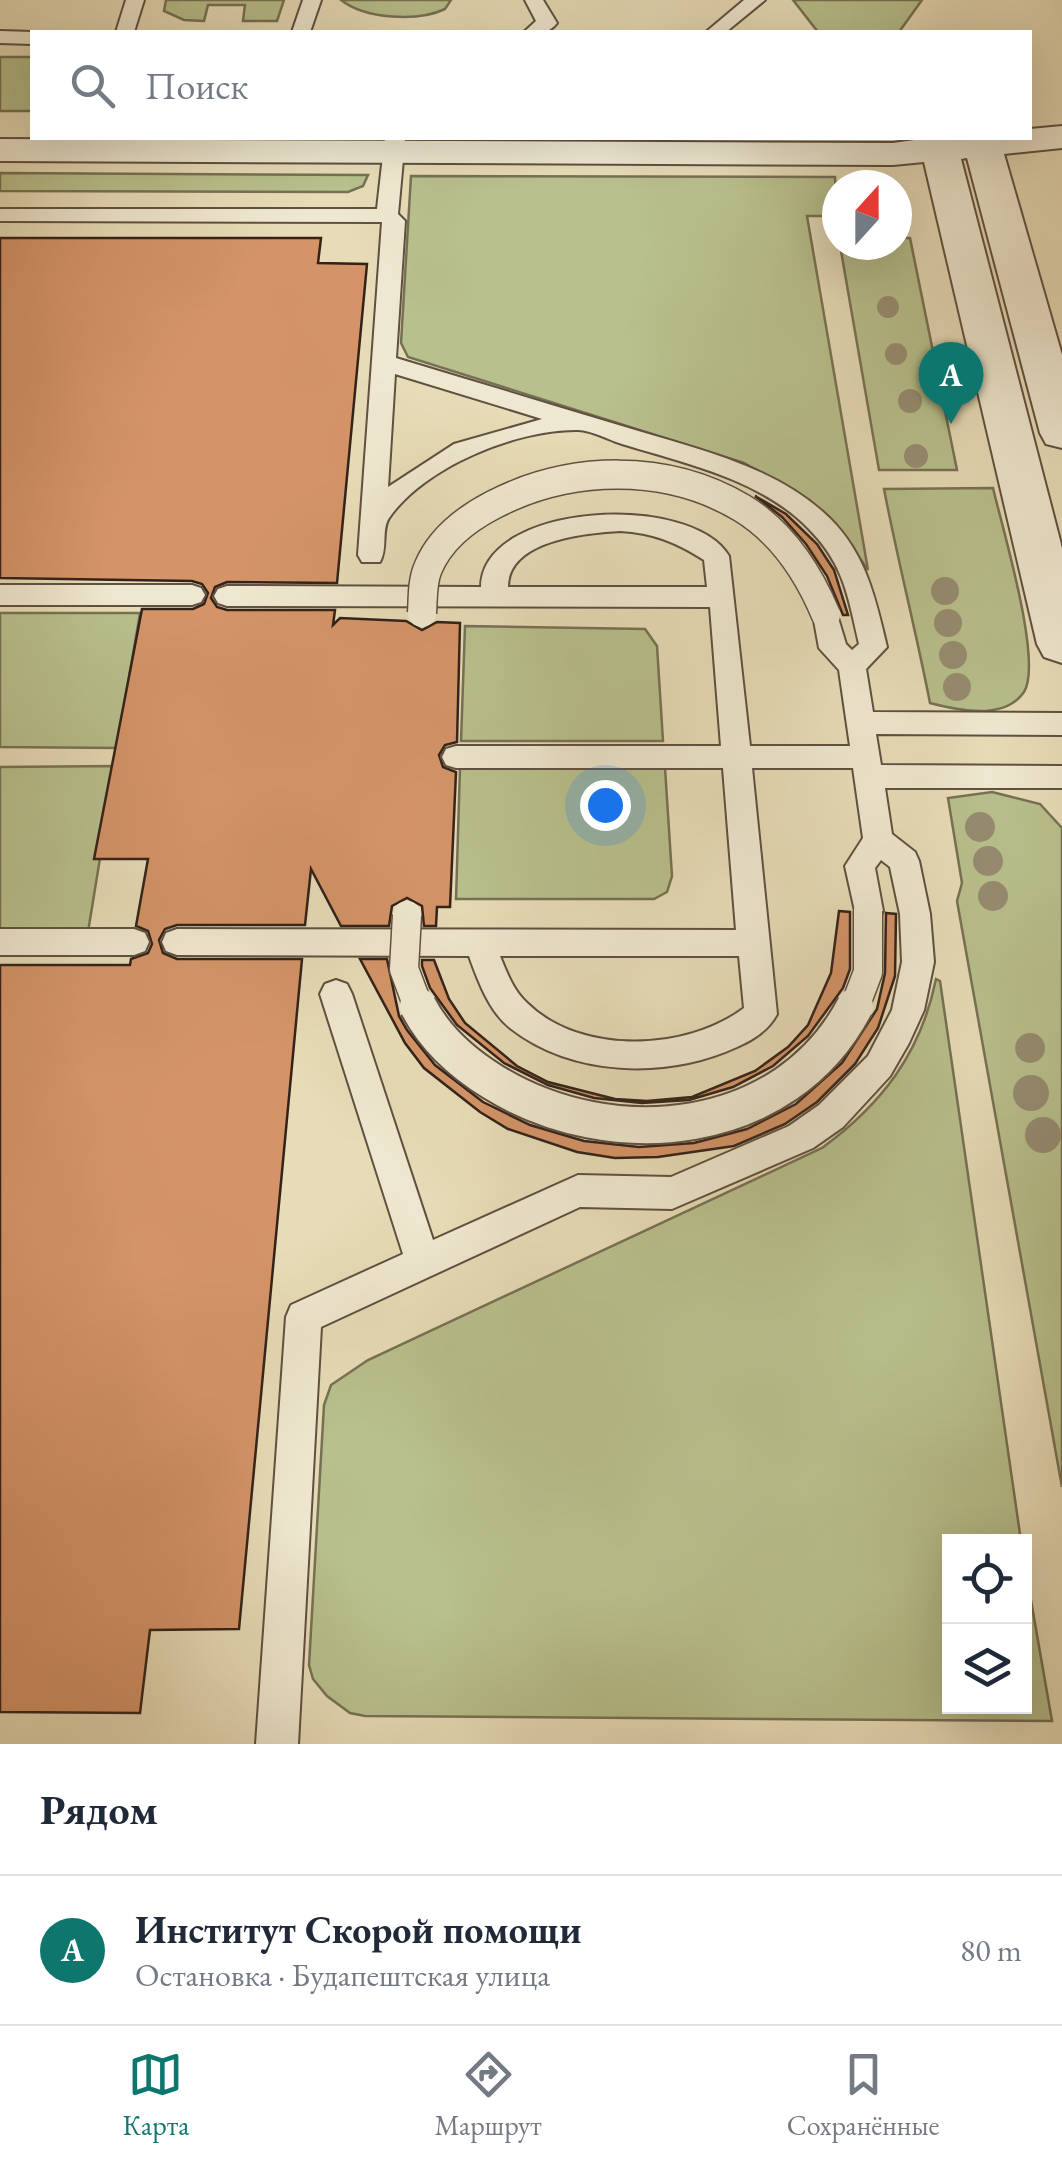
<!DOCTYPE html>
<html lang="ru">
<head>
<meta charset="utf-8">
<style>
	body { margin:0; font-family:"EB Garamond",serif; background:#f2f2f3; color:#1f2937 }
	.controls { position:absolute; right:30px; bottom:30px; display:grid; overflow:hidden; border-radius:0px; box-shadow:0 10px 40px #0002 }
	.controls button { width:90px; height:90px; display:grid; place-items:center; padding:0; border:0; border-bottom:2px solid #e0e1e3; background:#fff; color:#1f2937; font:50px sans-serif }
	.compass { position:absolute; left:822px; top:170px; width:90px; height:90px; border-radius:50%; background:#fff; box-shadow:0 10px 40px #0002; rotate:21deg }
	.you { position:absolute; left:605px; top:805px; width:35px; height:35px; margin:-25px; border:8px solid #fff; border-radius:50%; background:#1a73e8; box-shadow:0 0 0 15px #1a73e833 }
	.badge { display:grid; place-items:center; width:65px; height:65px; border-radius:50%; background:#0f766e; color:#fff; font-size:32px; font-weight:700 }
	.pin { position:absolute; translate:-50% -82px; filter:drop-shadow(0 2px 5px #0008) }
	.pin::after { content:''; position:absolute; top:52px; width:35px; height:30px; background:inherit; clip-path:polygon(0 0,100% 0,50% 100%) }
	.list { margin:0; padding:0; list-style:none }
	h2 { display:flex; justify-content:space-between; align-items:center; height:130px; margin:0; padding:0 40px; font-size:42px }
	h2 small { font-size:32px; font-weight:400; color:#747a83 }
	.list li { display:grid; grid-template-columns:65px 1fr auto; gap:30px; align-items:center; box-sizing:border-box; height:150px; padding:0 40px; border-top:2px solid #e0e1e3 }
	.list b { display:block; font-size:38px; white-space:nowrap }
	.list p { margin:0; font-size:32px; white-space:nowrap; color:#747a83 }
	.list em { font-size:32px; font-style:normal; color:#747a83 }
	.icon { flex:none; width:55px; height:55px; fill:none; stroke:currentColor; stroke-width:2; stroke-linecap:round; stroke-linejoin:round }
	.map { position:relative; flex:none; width:1062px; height:1744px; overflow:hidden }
	.search { position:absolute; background:#fff; box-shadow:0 10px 40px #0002; left:30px; right:30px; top:30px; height:110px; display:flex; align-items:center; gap:25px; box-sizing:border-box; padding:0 35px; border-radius:0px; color:#747a83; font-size:38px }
	.sheet { height:280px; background:#fff }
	nav { display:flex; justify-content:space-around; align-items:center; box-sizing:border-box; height:140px; border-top:2px solid #e0e1e3; background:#fff; font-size:28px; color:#747a83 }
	nav a { display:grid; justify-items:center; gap:5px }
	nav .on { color:#0f766e }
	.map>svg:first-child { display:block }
	.green { fill:#b8c08d; stroke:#767154; stroke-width:2.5 }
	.building { fill:#d49468; stroke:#33221a; stroke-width:2.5 }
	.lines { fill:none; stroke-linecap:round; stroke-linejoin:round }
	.lane-casing { stroke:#605041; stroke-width:4 }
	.street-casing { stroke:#605041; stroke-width:4 }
	.lane { fill:#efe8d0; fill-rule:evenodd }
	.street { fill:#efe8d0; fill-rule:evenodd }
	.lane-bridge-far1-casing { stroke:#605041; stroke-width:31; stroke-linecap:butt }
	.lane-bridge-casing { stroke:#605041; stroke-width:40; stroke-linecap:butt }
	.lane-bridge-far1 { stroke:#efe8d0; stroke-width:28 }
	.lane-bridge { stroke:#efe8d0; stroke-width:36 }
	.tree { fill:#968c71 }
</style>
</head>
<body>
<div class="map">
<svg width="1062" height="1744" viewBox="0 0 1062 1744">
	<rect width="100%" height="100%" fill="#e7dcb7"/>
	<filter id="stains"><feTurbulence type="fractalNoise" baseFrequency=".002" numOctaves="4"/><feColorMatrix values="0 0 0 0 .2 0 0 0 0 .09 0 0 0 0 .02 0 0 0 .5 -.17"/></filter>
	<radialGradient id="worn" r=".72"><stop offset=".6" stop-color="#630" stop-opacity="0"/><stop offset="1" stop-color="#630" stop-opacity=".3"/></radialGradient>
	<!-- green -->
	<g class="green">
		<path d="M166,0h118l-7,21h-34l2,-16h-37l-4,16 -20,-1 -20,-9z"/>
		<path d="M341,0h110l-6,9c-27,13 -80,10 -104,-9z"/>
		<path d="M793,0h129l-23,32h-81z"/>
		<rect x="0" y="57" width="32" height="54"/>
		<path d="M0,173l368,2 -5,11 -15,6 -348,-1z"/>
		<path d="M411,176l424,1 2,39h-30l61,354 -27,-39 -27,-26 -70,-42 -336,-106 -7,-14z"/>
		<path d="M897,238h13l47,232h-78l-39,-225h57z"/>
		<path d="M993,488c9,39 50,174 31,204 -20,29 -67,18 -94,11 -14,-72 -32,-141 -46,-214z"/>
		<path d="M0,613h140l-23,135 -117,-1z"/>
		<path d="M465,626l180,3 12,17 6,95h-202z"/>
		<path d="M115,766l-27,166 -88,-1v-164z"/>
		<path d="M460,768h205l7,108 -5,16 -13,7h-198z"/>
		<path d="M992,792l48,12 22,24v659l-105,-586 5,-18 -14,-85z"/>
		<path d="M936,979l4,2 81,560 -71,1v164h74l1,-140 27,155 -687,-5 -15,-3 -23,-17 -14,-17 -4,-14 15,-260 7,-20 37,-25 454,-212c60,-44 99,-95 114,-169z"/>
	</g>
	<!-- building -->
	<g class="building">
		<path d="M0,238h321l-3,25 49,1 -30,319 -110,-1 -12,5 -4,11 6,9 10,3h108l-2,15 7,-7 66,3 16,9 15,-8 23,1 -3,119 -12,3 -6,10 4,12 13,5 -6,135h-13l-1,19h-12l-2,-20 -15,-8 -15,8 -3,20h-48l-30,-57 -6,56h-128l-12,4 -6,11 4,13 14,6h125l-63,670 -89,1 -10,83 -140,-1v-747h130l1,-6 17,-6 4,-9 -4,-13 -12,-5 12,-67h-54l48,-250h51l11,-5 4,-11 -6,-9 -10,-3 -192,-3z"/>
		<path d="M755,496l31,18 31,30 17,26 14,45h-5l-16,-39 -21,-32 -24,-27z"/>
		<path d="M839,911l11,1v57l-7,19 -35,48 -35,30 -40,21 -44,13 -47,3 -48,-5 -46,-13 -44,-22 -47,-38 -27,-37 -8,-22v-6h12l15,39 16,24 52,43 31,16 67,17 32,2 45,-4 63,-26 33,-24 20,-22 23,-52z"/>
		<path d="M886,913l10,1 -1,62 -17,52 -23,36 -38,38 -32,22 -51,22 -76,11 -43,1 -38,-6 -69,-23 -28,-17 -56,-44 -19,-25 -45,-84h27l12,57 8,14 28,35 48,37 47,23 54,16 55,6 55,-4 53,-14 49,-25 46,-41 35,-54 8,-36z"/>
	</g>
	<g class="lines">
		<!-- lane casing -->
		<g class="lane-casing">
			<g id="lane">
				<path d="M126,0h18l-10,32h-18z"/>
				<path d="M303,0h18l-11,32h-18z"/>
				<path d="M525,0h18l14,23c-9,12 -20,9 -33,9l12,-11z"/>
				<path d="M744,0h21l-39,32h-20z"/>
				<path d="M0,31l33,1 -1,12 -32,-1z"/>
				<path d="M385,138h20l-7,76 7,7 -9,137c73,22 146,44 219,66 70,22 152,38 208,88 42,37 52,84 64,135l-21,22 7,43 189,1v22l-186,-1 5,31 181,1v22h-177l7,46 23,18 4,9 11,53 4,48 -10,48 -15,33 -19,33 -47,51 -30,21 -141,61 -92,-2 -259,120 -23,417h-42l30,-427 5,-12 112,-51 -83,-260 5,-10 11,-4 11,4 5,10 81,246 145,-65 93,2 118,-51 30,-21 49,-49 24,-46 10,-48 -2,-48 -10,-47 -9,-7 -6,8 8,43 -4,9 -11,4 -11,-4 -12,-54 18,-28 -10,-70h-101l25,246c-8,16 -24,26 -40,33 -70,32 -164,30 -227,-19 -21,-17 -32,-47 -41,-72l-292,-1 -11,-4 -4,-9 4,-9 11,-4 559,1 -13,-162h-267l-10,-3 -4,-8 4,-8 10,-3h265l-11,-139 -483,-1 -9,-3 -4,-7 4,-7 9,-3 254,1c1,-85 210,-95 248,-31l21,190h100l-11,-76 -20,-22 -6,-33 4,-7h18l11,36 6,6 7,-6c-11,-48 -15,-80 -51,-116 -48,-49 -124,-65 -186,-84 -13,-4 -31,-14 -44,-14 -61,-1 -154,37 -189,88 -8,12 -1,30 -9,44h-18l-4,-7 24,-333 -382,-1v-12h377zM395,374l147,45 -88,25 -66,43zM620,531c33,2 56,11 84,29l3,27h-199c0,-47 78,-54 112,-56zM500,956h239l5,52c-57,43 -163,48 -217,-5 -14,-13 -20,-30 -27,-47z"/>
				<path d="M0,585h192l9,3 4,7 -4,7 -9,3h-192z"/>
				<path d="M0,929h134l11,4 4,9 -4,9 -11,4h-134z"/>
			</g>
		</g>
		<!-- street casing -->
		<g class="street-casing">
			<path id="street" d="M1062,126v22l-58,6 58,201v93l-16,-4 -6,-11 -73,-275 -6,1 101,389v115l-18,-6 -7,-13 -113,-482 -31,3 -893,-4v-22l893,4 35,-5h102v-9z"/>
		</g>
		<!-- lane -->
		<use href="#lane" class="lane"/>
		<!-- street -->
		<use href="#street" class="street"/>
		<!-- lane-bridge-far1 casing -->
		<g class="lane-bridge-far1-casing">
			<g id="lane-bridge-far1">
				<path d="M422,613c1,-15 0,-31 6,-45 12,-29 38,-49 65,-63 77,-40 174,-42 249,3 41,25 66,64 84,107"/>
				<path d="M407,915l-3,54 15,40"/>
				<path d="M854,1009l14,-37v-61"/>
			</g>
		</g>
		<!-- lane-bridge casing -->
		<g class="lane-bridge-casing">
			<path id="lane-bridge" d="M418,1006c17,33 44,57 75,76 118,73 293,57 362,-76"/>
		</g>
		<!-- lane-bridge-far1 -->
		<use href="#lane-bridge-far1" class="lane-bridge-far1"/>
		<!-- lane-bridge -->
		<use href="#lane-bridge" class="lane-bridge"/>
	</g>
	<!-- trees -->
	<g class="tree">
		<circle cx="888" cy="307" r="11"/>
		<circle cx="896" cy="354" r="11"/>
		<circle cx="910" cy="401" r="12"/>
		<circle cx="916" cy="456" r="12"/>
		<circle cx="945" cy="591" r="14"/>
		<circle cx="948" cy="623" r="14"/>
		<circle cx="953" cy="655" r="14"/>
		<circle cx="957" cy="687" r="14"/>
		<circle cx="980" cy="827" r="15"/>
		<circle cx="988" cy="861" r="15"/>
		<circle cx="993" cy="896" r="15"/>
		<circle cx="1030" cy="1048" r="15"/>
		<circle cx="1031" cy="1093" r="18"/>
		<circle cx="1043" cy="1135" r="18"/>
	</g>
	<rect width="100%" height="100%" filter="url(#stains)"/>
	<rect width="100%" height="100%" fill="url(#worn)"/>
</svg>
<div class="controls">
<button><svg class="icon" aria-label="locate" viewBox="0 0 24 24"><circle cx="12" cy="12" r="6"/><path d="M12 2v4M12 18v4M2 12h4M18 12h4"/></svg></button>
<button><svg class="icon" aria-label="layers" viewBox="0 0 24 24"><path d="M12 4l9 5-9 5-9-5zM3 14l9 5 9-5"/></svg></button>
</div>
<svg class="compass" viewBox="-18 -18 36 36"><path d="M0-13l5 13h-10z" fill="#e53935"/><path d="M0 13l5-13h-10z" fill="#747a83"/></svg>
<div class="you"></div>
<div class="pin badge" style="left:951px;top:424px">A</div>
<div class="search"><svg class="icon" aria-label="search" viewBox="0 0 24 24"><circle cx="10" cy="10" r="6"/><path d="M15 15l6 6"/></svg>Поиск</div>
</div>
<section class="sheet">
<h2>Рядом<small></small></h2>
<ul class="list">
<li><span class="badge">A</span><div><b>Институт Скорой помощи</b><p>Остановка · Будапештская улица</p></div><em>80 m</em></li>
</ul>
</section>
<nav>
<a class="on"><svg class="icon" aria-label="map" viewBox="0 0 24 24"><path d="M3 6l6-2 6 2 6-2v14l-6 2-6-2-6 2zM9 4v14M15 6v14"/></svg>Карта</a>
<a><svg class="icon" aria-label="directions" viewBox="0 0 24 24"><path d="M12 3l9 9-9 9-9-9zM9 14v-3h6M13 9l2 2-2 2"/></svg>Маршрут</a>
<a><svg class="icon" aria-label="saved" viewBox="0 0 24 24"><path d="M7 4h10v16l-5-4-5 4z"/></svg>Сохранённые</a>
</nav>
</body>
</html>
